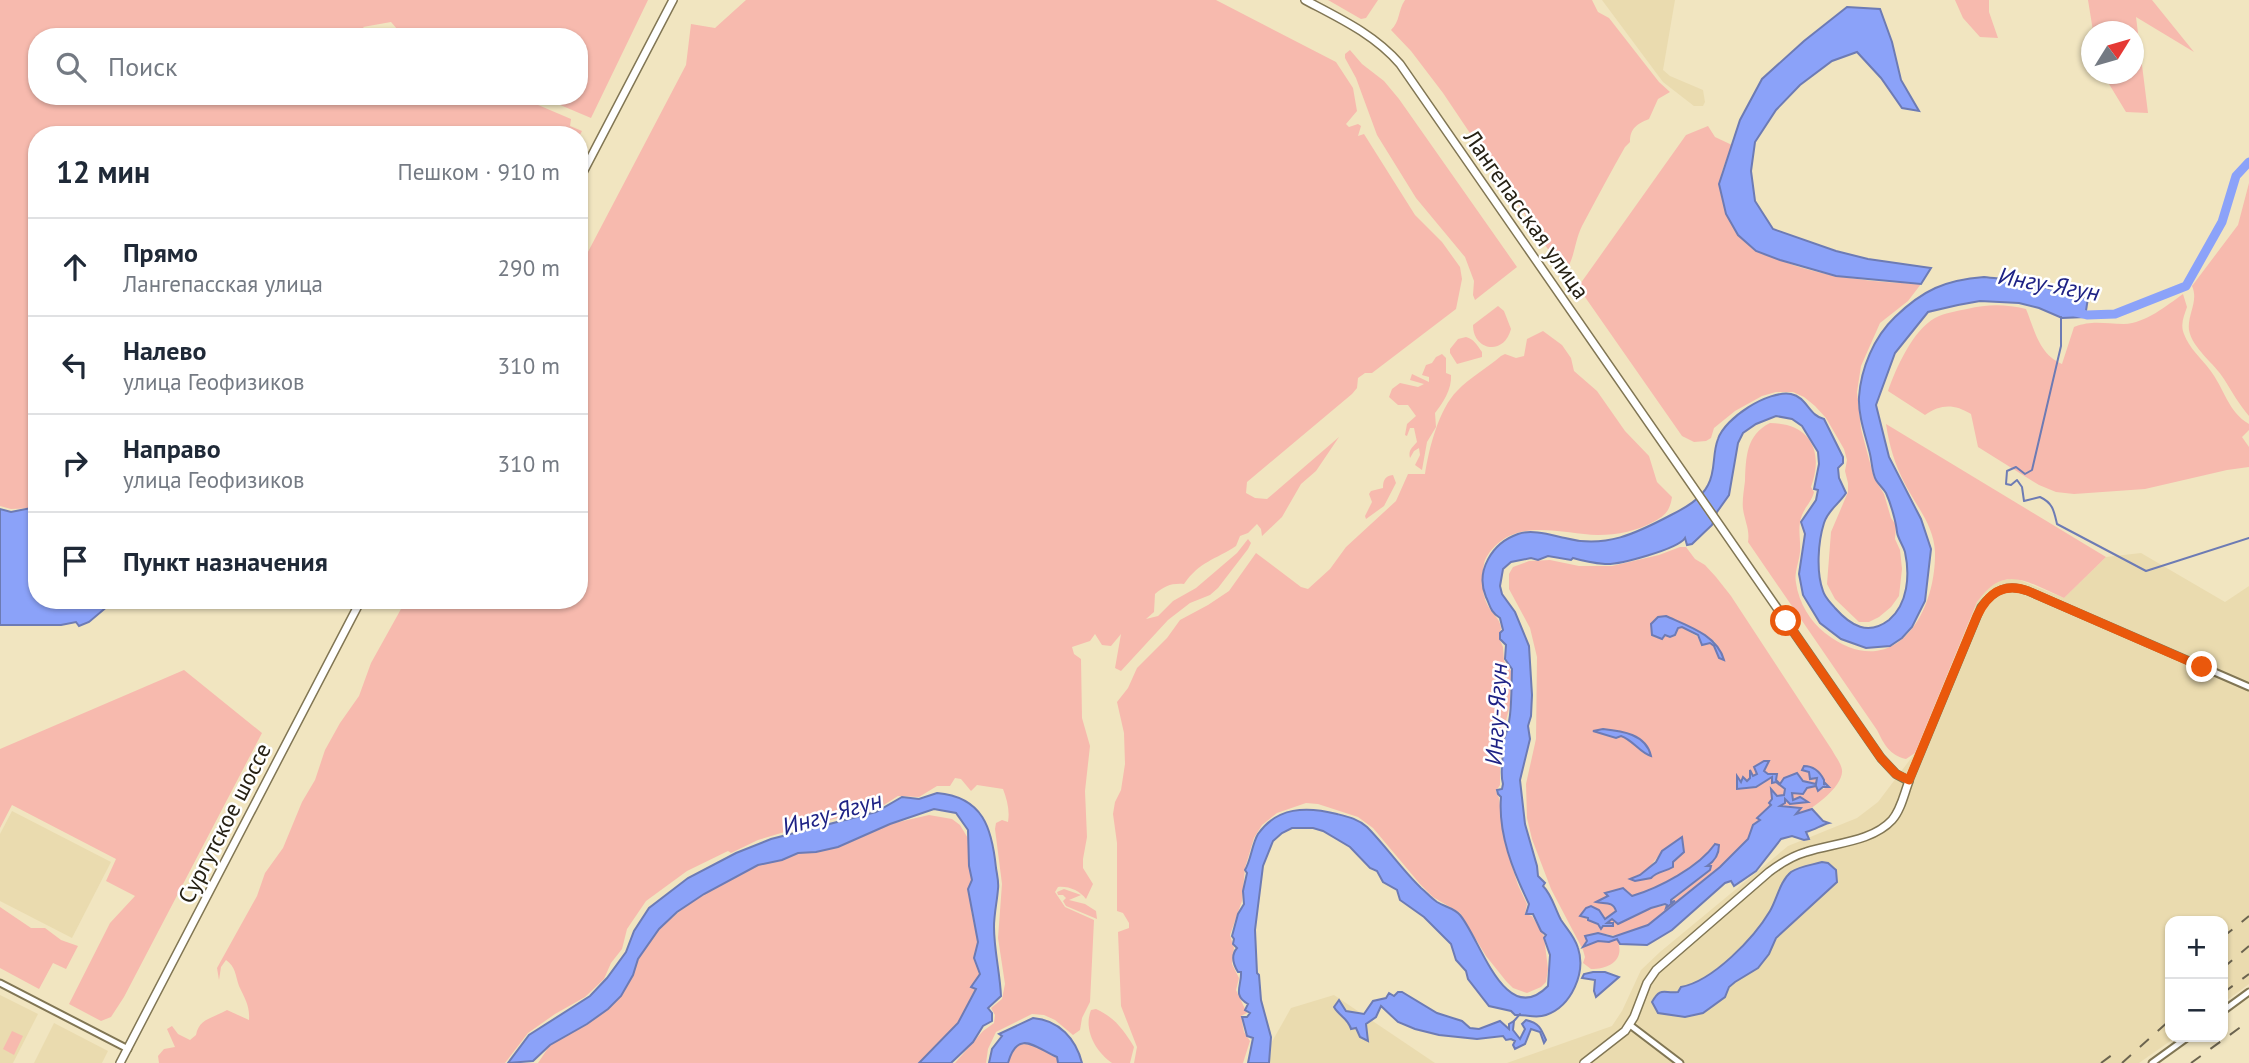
<!DOCTYPE html>
<html lang="ru">
<head>
<meta charset="utf-8">
<style>
	body { margin:0; font-family:"PT Sans",sans-serif; background:#f2f2f3; color:#1f2937 }
	.controls { position:absolute; right:21px; bottom:21px; display:grid; overflow:hidden; border-radius:14px; box-shadow:0 2px 5px #0004 }
	.controls button { width:63px; height:63px; display:grid; place-items:center; padding:0; border:0; border-bottom:2px solid #e0e1e3; background:#fff; color:#1f2937; font:35px sans-serif }
	.compass { position:absolute; left:2081px; top:21px; width:63px; height:63px; border-radius:50%; background:#fff; box-shadow:0 2px 5px #0004; rotate:53deg }
	.stop { position:absolute; width:21px; height:21px; margin:-16px; border:5px solid #ea580c; border-radius:50%; background:#fff }
	.stop.end { background:#ea580c; border-color:#fff; box-shadow:0 2px 7px #0008 }
	.list { margin:0; padding:0; list-style:none }
	h2 { display:flex; justify-content:space-between; align-items:center; height:91px; margin:0; padding:0 28px; font-size:30px }
	h2 small { font-size:23px; font-weight:400; color:#747a83 }
	.list li { display:grid; grid-template-columns:46px 1fr auto; gap:21px; align-items:center; box-sizing:border-box; height:98px; padding:0 28px; border-top:2px solid #e0e1e3 }
	.list b { display:block; font-size:26px; white-space:nowrap }
	.list p { margin:0; font-size:23px; white-space:nowrap; color:#747a83 }
	.list em { font-size:23px; font-style:normal; color:#747a83 }
	.icon { flex:none; width:38px; height:38px; fill:none; stroke:currentColor; stroke-width:2; stroke-linecap:round; stroke-linejoin:round }
	.map { position:relative; flex:none; width:2249px; height:1063px; overflow:hidden }
	.search { position:absolute; background:#fff; box-shadow:0 2px 5px #0004; left:28px; top:28px; width:560px; height:77px; display:flex; align-items:center; gap:18px; box-sizing:border-box; padding:0 24px; border-radius:28px; color:#747a83; font-size:26px }
	.panel { position:absolute; background:#fff; box-shadow:0 2px 5px #0004; left:28px; top:126px; width:560px; height:483px; border-radius:28px }
	.map>svg:first-child { display:block }
	.built { fill:#eadbaf }
	.green { fill:#f7baae; fill-rule:evenodd }
	.water { fill:#8ba2f9; stroke:#6d7bb4; stroke-width:2 }
	.lines { fill:none; stroke-linecap:round; stroke-linejoin:round }
	.stream { stroke:#6d7bb4; stroke-width:2 }
	.river { stroke:#8ba2f9; stroke-width:9 }
	.minor-casing { stroke:#817654; stroke-width:9 }
	.major-casing { stroke:#817654; stroke-width:10 }
	.minor { stroke:#fff; stroke-width:5 }
	.major { stroke:#fff; stroke-width:7 }
	.rail { stroke:#6c644f; stroke-width:2; stroke-dasharray:12 12; stroke-linecap:butt }
	.route { stroke:#ea580c; stroke-width:9 }
	.labels { text-anchor:middle; dominant-baseline:central; stroke-width:5; stroke-linejoin:round; paint-order:stroke }
	.street-label { font-size:23px; fill:#262114; stroke:#fff }
	.water-label { font-size:24px; font-style:italic; fill:#1e2285; stroke:#fff }
</style>
</head>
<body>
<div class="map">
<svg width="2249" height="1063" viewBox="0 0 2249 1063">
	<rect width="100%" height="100%" fill="#f1e5c0"/>
	<!-- built -->
	<g class="built">
		<path d="M1602,0h73l-12,70 7,6 33,14 2,12 -2,4h-9l-31,-24z"/>
		<path d="M2141,553l84,49 24,-16v398l-26,19v-82h-53v116h6l-37,26h-632l105,-37 10,-15 19,-41 19,-18 128,-106 69,-28 21,-16 37,-49 62,-151 8,-12 14,-9 16,-3 49,20 42,-41z"/>
		<path d="M12,811l99,51 -39,76 -72,-37v-67z"/>
		<path d="M0,995l38,19 -25,49h-13z"/>
		<path d="M1334,995l101,68h-175l31,-55z"/>
		<path d="M54,1023l54,28 -6,12h-68z"/>
	</g>
	<!-- green -->
	<g class="green">
		<path d="M0,0h648l-57,118 -52,-22h40v-59h-175l-13,-15 -28,5 8,10h-334v59h480l54,23 -1,7 12,5 -3,6v-2h-542v373l-26,1 -11,-3z"/>
		<path d="M746,0h470l120,62 17,26 4,23 -11,13 3,3 9,-3 3,2 -3,10 6,-2 51,81 27,27 18,25 2,12 -6,30 -84,64h-7l-7,5 -1,10 -5,6 -105,88 -1,11 9,5 12,1 72,-62 -23,34 -15,13 -19,33 -20,19 -1,-7 -4,-5 -9,9 -8,3 -4,10c-21,14 -36,15 -52,38 -12,-1 -20,2 -29,10l-1,18 -8,7 12,-3 15,-15 23,-13 41,-35 11,-14 3,4 -3,6 -30,39 -8,7 -20,8 -22,17 -47,51 -6,-3 6,-34 -10,12 -9,-1 -7,-11 -5,7 -18,6 2,7 7,5 1,59 8,28 -5,45 2,46 -4,22v9l10,16 -7,15c-6,-8 -17,-13 -28,-12l-3,5 10,15 29,13 -4,82 -8,16 -2,12 -7,5 -18,-15 -11,-5 -12,-1 -36,18 -8,17 -2,14h-31l28,-32 11,-8 1,-8 -4,-7 11,-9 3,-15 -7,-46 4,-54 -7,-55 1,-6 6,-3 6,2c2,-12 -1,-22 -5,-33l-26,-4 -6,6 -10,-12 -6,-1 -5,8h-13l-18,11 -21,-1 -19,12 -78,19 -43,13 -27,13 -3,-2 -41,20 -41,30 -19,28 -5,20 -11,14 -7,16 -19,18 -30,17 -27,19 -23,30h-346l-1,-7 6,-7 11,-2 -8,-18 5,-3 6,8 12,6 6,-5c3,-17 18,-17 31,-25l22,10c1,-14 -4,-21 -10,-34 -4,-11 -3,-19 -13,-26l-5,7 -2,13 -2,-12 40,-72 8,-23 18,-25 19,-46 13,-22 10,-30 15,-27 19,-27 12,-33 35,-63h173v-331l107,-204 5,-41 24,4z"/>
		<path d="M1328,0h50l-12,18 -5,1z"/>
		<path d="M1405,0h187l6,12 11,6 50,64 11,10 -12,7 -9,20c-12,5 -19,9 -19,23l-5,5c-15,26 -29,53 -43,79 -8,16 -7,34 -18,47l-121,-180 -32,-42 -20,-21c9,-8 7,-20 14,-30z"/>
		<path d="M1955,0h34v12l9,26 -18,-1 -17,-19z"/>
		<path d="M2088,0h64l42,52 -58,-35 12,96 -22,-1 -23,-38h31v-42l-41,-1z"/>
		<path d="M1350,50l12,14 22,17 15,18 118,168 -42,33 -2,-5 1,-14 -9,-24 -49,-59 -39,-63 -21,-57 -11,-20v-4z"/>
		<path d="M1708,126l7,11 17,8c-4,12 -13,29 -12,41 6,87 135,95 201,98l-13,17 -28,22 -19,43 -4,26 4,37 13,49 10,16 7,24 5,7 -1,14 5,11 2,19 -3,27 -8,11 -12,10 -10,5h-10l-24,-23 -8,-15 4,-52 17,-40v-9l-3,-12 2,-11 -3,-11 -18,-31 -11,-12 -11,-9 -11,-5h-17l-14,4 -27,15 -21,17 -3,10 -5,3 -12,1 -12,-6 -104,-149 108,-152z"/>
		<path d="M2249,183v233c-10,-12 -17,-24 -25,-37 -9,-15 -32,-31 -35,-49 -2,-15 10,-29 3,-44l46,-61z"/>
		<path d="M2183,294l4,13c-3,9 -7,17 -3,27 5,14 17,24 26,36 14,18 18,42 39,54v6l-7,7 7,10v20l-22,3 -82,19 -71,5 -18,-2 -17,-7 -61,-38 -7,-33c-17,-10 -30,-10 -46,1l-37,-24c8,-23 25,-61 47,-73 9,-5 22,-7 32,-9 21,-5 38,-5 59,0 9,22 13,45 36,55l12,-37c19,-7 30,-3 50,-3 22,-1 42,-18 59,-30z"/>
		<path d="M1498,306l6,5 7,18c-7,27 -38,22 -38,-4z"/>
		<path d="M1543,331l19,14 9,13 3,13 23,20 28,40 24,25 8,26 15,15c-2,13 -6,18 -17,24 -18,10 -37,14 -57,14 -34,-1 -76,-16 -103,11 -5,5 -10,12 -11,18 -2,15 -3,29 4,42 4,8 12,12 13,22 0,3 -2,7 -2,10l4,9 1,14 7,10 -1,34 -10,39v41l-4,6 3,7 7,49 12,38 9,19 -2,10 7,2 12,20 4,33 -2,13 -5,5 -14,6 -14,-5 -7,-7 -20,-25 -26,-43 -27,-16 -13,-13 -47,-56 -15,-11 -40,-13 -12,-1 -29,10 -15,12 -8,13 -9,30 -3,33 -12,34 4,13 -2,16 7,14 -3,12 11,23 -6,3 3,16 6,9 -7,22h-109l3,-16 -16,-41 -3,-74 11,-4v-5l-6,-10 -6,-2v-68l-4,-29 2,-12 6,-12 4,-26 -1,-31 -7,-31 11,-14 9,-20 30,-30 13,-18 28,-15 21,-14 27,-38 45,34 7,2 22,-20 16,-22 50,-46 12,-27h17c4,-26 14,-65 32,-83 12,-13 30,-23 44,-35l4,-2 11,4 8,-2 3,-17z"/>
		<path d="M1466,337c8,2 11,8 16,15v5l-25,7 -7,-11v-4l8,-10z"/>
		<path d="M1442,354l4,4v15l5,2c1,14 -8,28 -16,38l1,14 -9,15 -5,28 -7,-5 5,-10 -1,-7 -5,3 -4,7c-2,-8 2,-10 7,-16l-3,-14h-4l-3,8 -2,-1 2,-11 9,-8 -8,-11h-10l-9,-8 3,-8 8,-6 18,4 6,-3 -14,-4 2,-6 17,8v-5l-7,-2 4,-10 6,-2 4,-6z"/>
		<path d="M1770,423c41,0 54,29 41,64l3,5c-2,9 -9,15 -12,23 -5,12 -1,24 -2,37 -1,10 -6,21 -4,31 3,20 14,38 29,50 67,52 111,-17 110,-81 -1,-26 -18,-45 -30,-68 -10,-19 -16,-39 -19,-60l220,133 -42,41c-36,-15 -59,-36 -87,4l-62,151 -9,6c-17,-4 -22,-15 -29,-29l-129,-188c2,-12 -3,-20 -5,-33 -1,-9 1,-19 2,-28 1,-24 1,-46 25,-58z"/>
		<path d="M1393,475l3,8 -12,23 -18,13 -1,-3 7,-14 -3,-8 2,-3 12,-3c0,-8 2,-12 10,-13z"/>
		<path d="M1680,547h6l9,12 10,6 11,12 15,19 101,154c3,6 9,13 10,20 2,16 -32,42 -46,45l-4,-7 -9,-1 -3,-2 4,-2 2,-4 21,3 -14,-2 -2,-7 25,-7 2,5 10,-4 -2,-3 -3,1 1,-5 -10,-11 -5,3 8,5 -1,7 -32,-6 -3,6 -5,-4 1,-6h-9l-4,-4 4,-9 -14,6 3,6 -4,3 -2,-4 -1,6 -9,5 -3,-6 -2,8 9,3 27,-11 13,13 -1,6 -12,3v6l-15,12 4,3c-9,6 -8,14 -15,21 -23,24 -105,107 -139,93l-20,7 -3,5 14,-5 11,1 8,-3c9,21 -8,30 -26,30l-8,-6 2,-6 -2,-7 -32,-61 -19,-50 -5,-21 -1,-34 10,-45 1,-82 -7,-29 -21,-39v-15l4,-7 16,-6 21,-1 29,6h33l47,-11zM1666,616l31,14 18,12 4,16 -5,-12 -33,-19h-3l-3,8 -5,2 -5,-3zM1682,837c-7,34 -13,30 -41,42l-6,-3c13,-3 18,-15 27,-24 5,-6 14,-8 20,-15zM1715,844l2,11 -5,8 -7,4v7l-38,31 -16,3 -29,13 -10,-2 -5,4h6l-10,3 -22,-10 18,-6 6,9 11,-8 -6,-8 -7,1 6,-9 -1,-4 19,-1 5,6c29,-9 65,-27 83,-52z"/>
		<path d="M184,670l78,63 -138,264 -13,20 -10,4 -32,-17 41,-81 25,-27 -29,-15 10,-22 -104,-54 -12,23v-79z"/>
		<path d="M929,815l23,4 8,6 9,15v26l3,14 -1,30 7,32 -4,16 6,16 -9,13 5,1 -18,35 -39,40h-381l12,-18 37,-21 28,-21 18,-28 5,-16 21,-30 29,-25 48,-28 22,-11 24,-5 16,-7 18,-1 32,-9 42,-19z"/>
		<path d="M1064,889l17,6 -12,5 16,4 11,7 1,8 -31,-13 -3,-5 3,-3 -3,-3h-5l-1,-3z"/>
		<path d="M0,907l31,21h14l16,12 17,6 -12,23 -13,-6 -14,26 -39,-21z"/>
		<path d="M1096,1009c18,8 28,21 38,38l-4,16h-18c-16,-11 -29,-33 -21,-53z"/>
		<path d="M12,1031l11,5 -9,19 -11,-6z"/>
		<path d="M1019,1044c20,0 22,6 39,13v6h-50l6,-15z"/>
	</g>
	<!-- water -->
	<g class="water">
		<path d="M1847,7l33,2 12,33 9,38 18,31 -17,-3 -21,-30 -24,-26 -25,9 -32,24 -24,25 -21,32 -4,29 4,30 18,28 63,22 32,8 63,9 -10,16 -85,-8 -56,-16 -24,-9 -18,-16 -12,-21 -7,-30 21,-64 22,-41 42,-38z"/>
		<path d="M1984,277c17,2 34,2 51,7 18,5 34,14 53,14l-3,19 -23,1 -23,-10 -20,-5 -39,-2 -22,4 -30,7 -33,41 -19,52 13,52 32,62 10,30 -6,52 -13,26 -10,11 -12,8 -24,2 -25,-9 -21,-16 -17,-28 -4,-21 6,-40 -4,-12 15,-22 2,-10 -4,-1 5,-25 -1,-12 -16,-26 -10,-7 -16,-3 -20,8 -13,9 -5,10 -9,52 -12,17 -5,13 -20,19 -5,1 -2,-7c-7,11 -66,27 -80,26 -12,-1 -22,-3 -32,-6l-2,2 -23,-4 -10,4 -7,-2 -20,4 -8,7 -3,17 2,8 13,18 14,34 3,49 -1,21 -3,10 2,13 -10,41 5,44 12,42 1,10 7,7 -2,3c9,9 12,23 18,34 6,9 14,17 17,28 8,24 -6,58 -32,67 -11,4 -20,-1 -31,0l-4,-4 -22,-5 -21,-27 -2,-8 -10,-11 -5,-16 -27,-27 -24,-17 -3,-10 -14,-8 -6,-11 -7,-3 -20,-21 -27,-16 -10,-3h-21l-10,5 -9,8 -10,25 -8,64 2,43 2,2 2,25 10,37 -2,26h-21l5,-25 -6,-2 -5,-19h5l3,-4 -5,-3 3,-6c-16,-9 -6,-18 -7,-32h-3c-5,-8 -7,-17 -1,-24l-4,-4 1,-5 -2,-3 6,-22 6,-10 -1,-13 4,-18 -2,-3c6,-10 7,-26 13,-36 19,-27 48,-28 79,-20 12,3 21,5 30,13 19,19 34,42 54,61 5,4 10,10 16,14 8,5 17,6 23,13 20,23 45,115 88,71l2,-31 -6,-17 2,-3 -5,-4 -8,-17h-7l3,-10c-16,-33 -31,-70 -28,-107l-3,-3 -1,-4 5,-1 1,-5c-4,-14 2,-28 -1,-42 11,-16 9,-53 10,-73l-7,-10 1,-14 -6,-6v-6l3,-3 -3,-12c-10,-6 -10,-13 -14,-21 -11,-26 6,-54 32,-63 14,-5 33,1 47,4 40,11 72,-5 106,-23 14,-7 30,-16 37,-30 8,-14 4,-31 10,-46 7,-21 50,-49 73,-45 16,3 18,22 33,25l19,38v6l-5,5 1,10 7,15c-7,11 -18,17 -22,30 -6,19 -8,49 -1,68 2,7 8,12 12,17 16,18 33,28 54,12 19,-16 21,-45 16,-68 -2,-7 -7,-13 -8,-20 -1,-10 -6,-28 -11,-39 -3,-5 -7,-8 -10,-13 -4,-7 -4,-18 -6,-26 -4,-17 -12,-38 -11,-57 2,-29 15,-60 36,-80 28,-27 50,-37 89,-40z"/>
		<path d="M31,508l6,3v89h78l-26,22 -10,4 -3,-4 -15,3h-61v-116l11,3z"/>
		<path d="M1666,616c22,10 51,19 58,44l-5,-2 -5,-12 -4,-3 -8,2 -4,-10 -16,-8 -4,1 -3,7 -5,2 -5,-2 -3,4 -10,-4 -1,-11 7,-7z"/>
		<path d="M1603,729c19,2 43,5 48,27 -11,-3 -18,-16 -30,-20l-5,2 -23,-7z"/>
		<path d="M1764,761h5l-5,10 4,3h9l-1,6 4,4 4,-6 13,-5 6,8 13,3 1,-6 -7,1 -1,-7 -7,-2 2,-4c9,0 16,6 20,14v5l1,-2 4,4h-6l-5,4 -2,-5 -9,2 -4,6 -11,-1 1,7 7,-3 8,5 -18,2 -5,-5v4l-5,3 21,2 -5,6 16,-5 11,12 6,2c-8,2 -14,7 -23,9l3,7 -5,1 -12,-4 -11,3 -25,32 -22,15 -3,-5 -6,2 -53,47 -25,15 -27,-1 -3,-5 -8,3 -11,-1 -15,6 4,-6 -2,-5 13,-3 15,4 35,-12 72,-58 28,-28 5,-14 7,-5 -3,-2 14,-13 -2,-2 3,-4 -1,-10 6,7 7,-1 1,-6 -9,-7 -4,1v-6l-16,10 -19,2v-13l4,6 2,-5 4,4 3,-3v-8l3,6 4,-2 -3,-7z"/>
		<path d="M937,793c46,4 55,35 59,75 1,7 3,14 2,21 -1,13 -4,25 -4,38 0,23 6,46 7,69l-13,12 4,5v8l-9,5 -10,16 -22,21h-32l39,-40 18,-34 -5,-2 9,-13 -6,-16 4,-16 -10,-53 4,-9 -3,-14 -1,-36 -12,-17 -22,-4 -44,15 -52,23 -22,5 -18,1 -16,7 -24,5 -54,29 -27,18 -18,17 -21,30 -5,16 -12,21 -13,13 -21,15 -37,21 -17,16 -25,2 21,-28 61,-39 17,-18 19,-26 8,-21 15,-23 39,-30 48,-25 35,-14 105,-27 26,-15 17,2z"/>
		<path d="M1682,837l2,15 -11,10v5c-8,5 -16,4 -22,11l-16,3 -5,-2 10,-4 16,-13 6,-11z"/>
		<path d="M1715,844l4,1c0,10 -4,16 -12,21h4l-1,4 -39,30v2l4,-1 -9,7 1,-3 -2,-1 -14,4 -33,16 -6,-5 -5,4h6v3h-10l-2,3 -3,-5 -10,-4v-2l-8,-2 6,-8 5,-2 8,4 6,9 11,-8c-3,-10 -11,-7 -20,-9l12,-6 -3,-3 18,-5 9,8c27,-8 67,-29 83,-52z"/>
		<path d="M1822,862l6,1 8,7 1,12 -61,56 -7,16 -11,14 -23,14 -6,5 -4,10 -22,16 -18,4 -27,-4 -6,-11c9,-16 12,-8 26,-10l3,-5c32,-6 73,-49 89,-76 7,-12 10,-30 21,-39 9,-6 21,-7 31,-10z"/>
		<path d="M1593,972h12l14,5 -23,20 -2,-6 1,-11 -13,-2 2,-4z"/>
		<path d="M1398,992h4l35,21 25,8 8,7 9,1 21,-8 9,8v-5l5,-3 -1,9 7,9 5,-10 -3,-5 4,-4c13,3 15,8 20,20l-2,3 -4,-11 -9,-3 -6,15 -10,5 -2,-4 2,-4 -4,-2 -5,1 -3,-4 -26,3 -38,-4 -24,-6 -17,-7 -17,-16 -5,11 -10,7 2,17 -8,-4 -4,-9 -5,1c-3,-11 -12,-13 -17,-22l5,-7 7,11 18,3 9,-13 13,-3 3,-5 5,3z"/>
		<path d="M1033,1018c26,2 43,21 49,45h-24l-1,-6c-21,-9 -39,-29 -49,6h-19l3,-14 10,-13 -3,-2z"/>
	</g>
	<g class="lines">
		<!-- stream -->
		<g class="stream">
			<path d="M2061,317v29l-29,124 -7,4 -9,-7 -9,4 -1,13 5,1 6,-5 5,7 2,14 16,-4c13,6 14,14 17,27l89,47 103,-33"/>
			<path d="M1514,1021l6,-7"/>
		</g>
		<!-- river -->
		<path class="river" d="M2075,312l12,3 28,-1 71,-28 36,-64 14,-46 13,-14"/>
		<!-- minor casing -->
		<g class="minor-casing">
			<g id="minor">
				<path d="M1909,781l72,-174c13,-17 26,-24 47,-16l221,96"/>
				<path d="M0,983l128,66"/>
				<path d="M2223,1011l26,-19"/>
				<path d="M1630,1025l50,38"/>
				<path d="M2152,1063l36,-26"/>
			</g>
		</g>
		<!-- major casing -->
		<g class="major-casing">
			<g id="major">
				<path d="M1305,0c34,18 69,34 95,64l481,694 15,16 13,7c-5,13 -8,29 -17,39 -20,22 -59,23 -86,32 -14,4 -25,11 -37,20l-113,98 -9,13 -13,34 -9,14 -41,32"/>
				<path d="M579,180l94,-180"/>
				<path d="M120,1063l241,-463"/>
			</g>
		</g>
		<!-- minor -->
		<use href="#minor" class="minor"/>
		<!-- major -->
		<use href="#major" class="major"/>
		<!-- rail -->
		<g class="rail">
			<path d="M2223,937l26,-21"/>
			<path d="M2223,968l26,-22"/>
			<path d="M2223,993l26,-19"/>
			<path d="M2101,1063l19,-14"/>
			<path d="M2122,1063l48,-43"/>
			<path d="M2191,1063l58,-42"/>
		</g>
	</g>
	<g class="lines">
		<!-- route -->
		<path class="route" d="M1786,621l95,137 15,16 13,6 68,-164c11,-23 27,-34 51,-25l174,76"/>
	</g>
	<g class="labels">
		<!-- street labels -->
		<g class="street-label">
			<text transform="translate(1527 214) rotate(55)">Лангепасская улица</text>
			<text transform="translate(224 823) rotate(-63)">Сургутское шоссе</text>
		</g>
		<!-- water labels -->
		<g class="water-label">
			<text transform="translate(2049 284) rotate(10)">Ингу-Ягун</text>
			<text transform="translate(1496 714) rotate(-87)">Ингу-Ягун</text>
			<text transform="translate(832 813) rotate(-16)">Ингу-Ягун</text>
		</g>
	</g>
</svg>
<div class="controls">
<button>+</button>
<button>−</button>
</div>
<svg class="compass" viewBox="-18 -18 36 36"><path d="M0-13l5 13h-10z" fill="#e53935"/><path d="M0 13l5-13h-10z" fill="#747a83"/></svg>
<div class="stop" style="left:1786px;top:621px"></div>
<div class="stop end" style="left:2202px;top:667px"></div>
<div class="search"><svg class="icon" aria-label="search" viewBox="0 0 24 24"><circle cx="10" cy="10" r="6"/><path d="M15 15l6 6"/></svg>Поиск</div>
<section class="panel">
<h2>12 мин<small>Пешком · 910 m</small></h2>
<ul class="list">
<li><svg class="icon" aria-label="ahead" viewBox="0 0 24 24"><path d="M12 20V5M6 11l6-6 6 6"/></svg><div><b>Прямо</b><p>Лангепасская улица</p></div><em>290 m</em></li>
<li><svg class="icon" aria-label="left" viewBox="0 0 24 24"><path d="M17 20v-9H6M10 6l-5 5 5 5"/></svg><div><b>Налево</b><p>улица Геофизиков</p></div><em>310 m</em></li>
<li><svg class="icon" aria-label="right" viewBox="0 0 24 24"><path d="M7 20v-9h11M14 6l5 5-5 5"/></svg><div><b>Направо</b><p>улица Геофизиков</p></div><em>310 m</em></li>
<li><svg class="icon" aria-label="arrive" viewBox="0 0 24 24"><path d="M6 21V4h12l-3 4 3 4H6"/></svg><div><b>Пункт назначения</b></div></li>
</ul>
</section>
</div>
</body>
</html>
